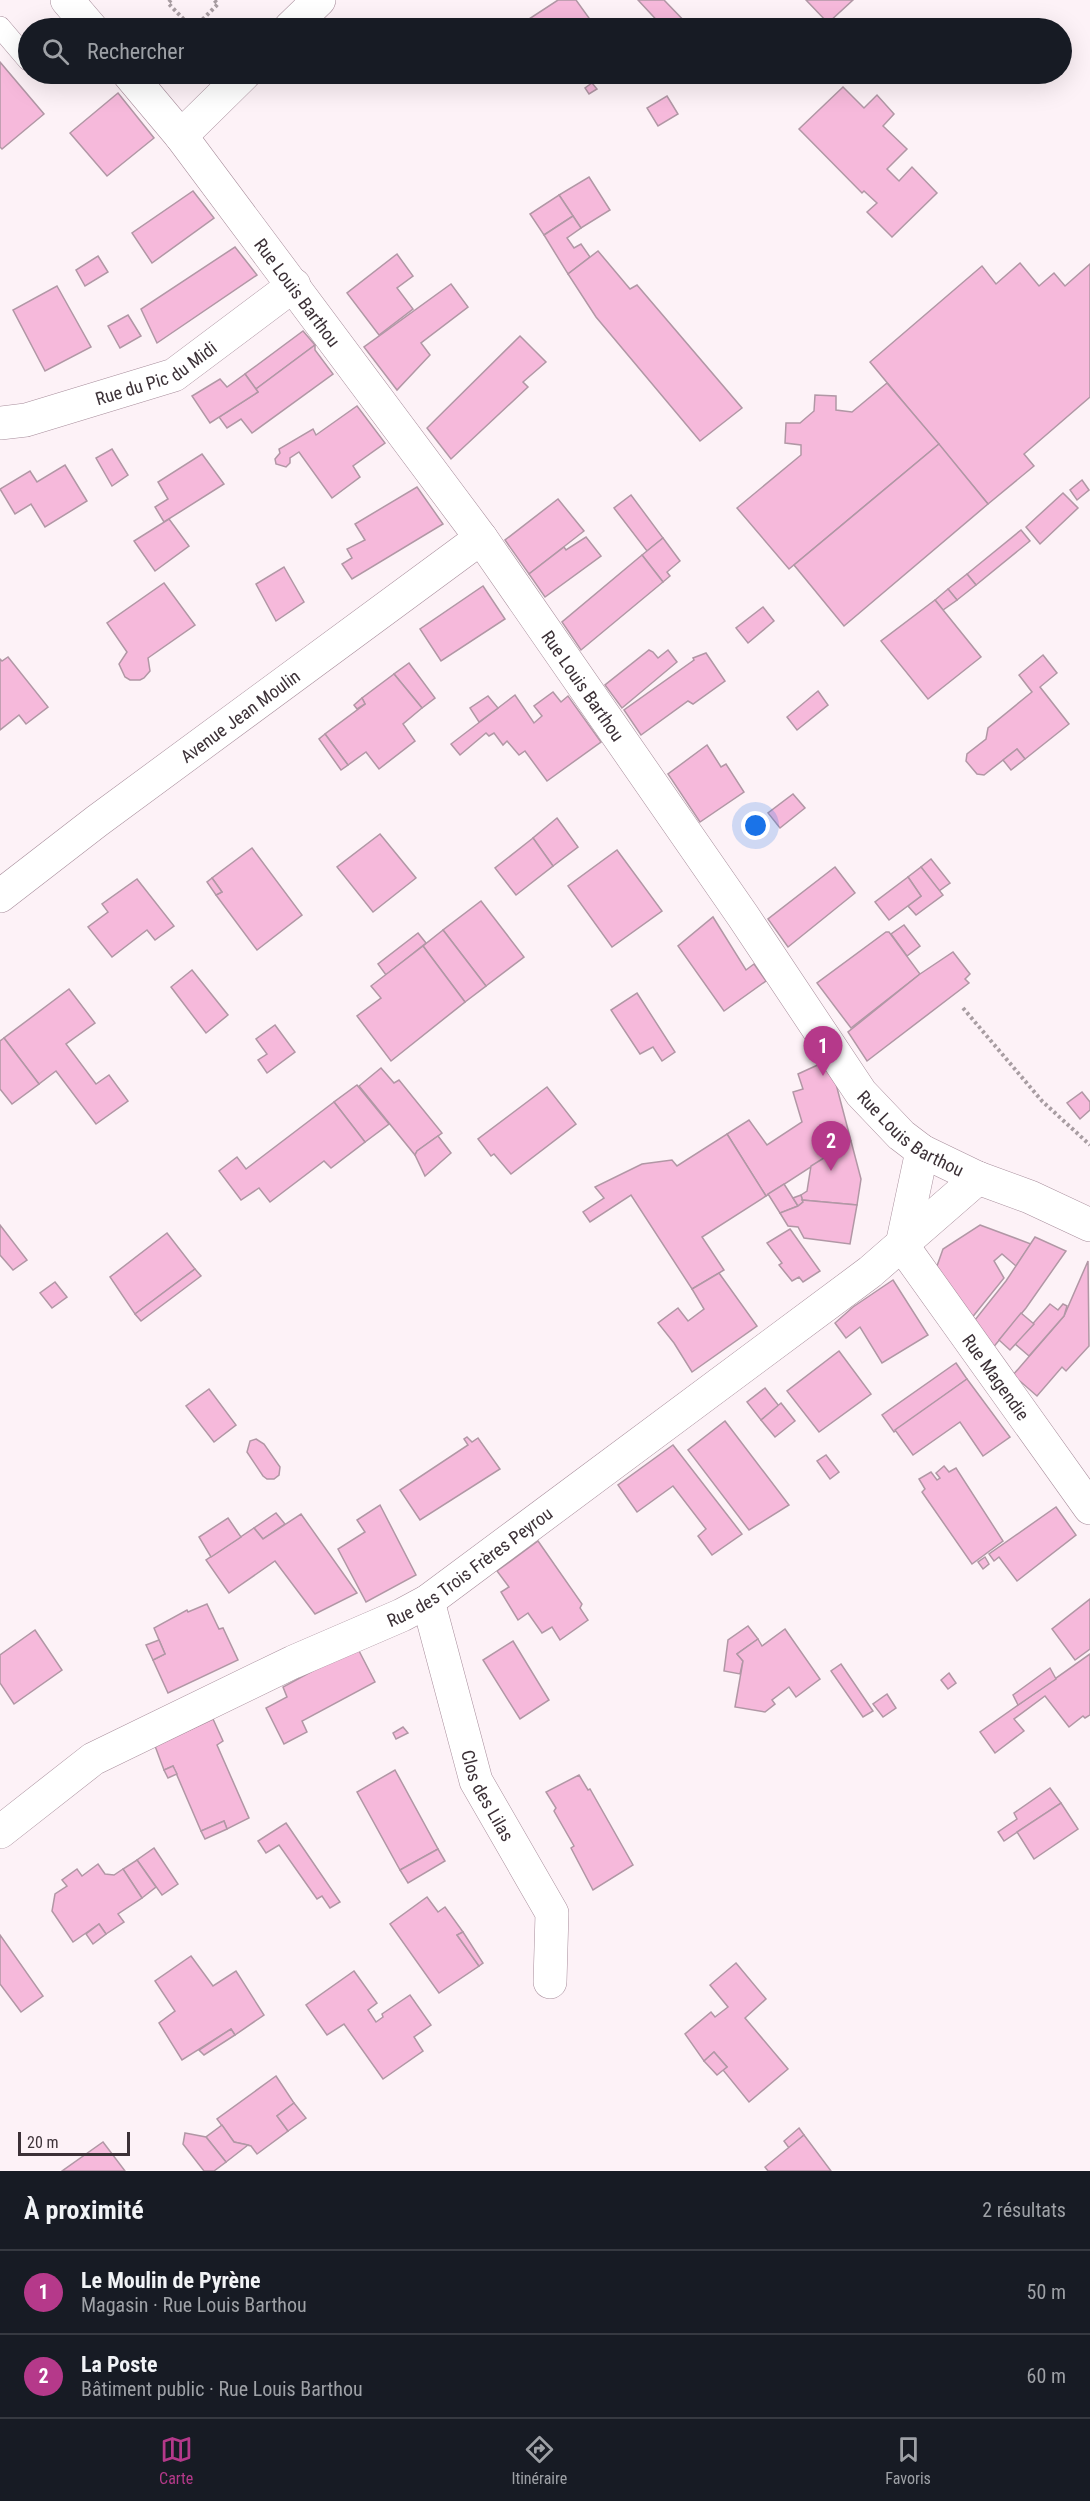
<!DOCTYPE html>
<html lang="fr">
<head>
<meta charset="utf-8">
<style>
	body { margin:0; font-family:"Roboto Condensed",sans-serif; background:#242831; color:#f1f3f6 }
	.scale { position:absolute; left:18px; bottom:15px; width:112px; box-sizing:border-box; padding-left:6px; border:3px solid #3c3137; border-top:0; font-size:16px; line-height:21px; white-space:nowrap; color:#3c3137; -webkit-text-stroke:4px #fdf2f7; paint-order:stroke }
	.you { position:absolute; left:756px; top:826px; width:21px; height:21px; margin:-15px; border:4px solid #fff; border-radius:50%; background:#1a73e8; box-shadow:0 0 0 9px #1a73e833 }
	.badge { display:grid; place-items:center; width:39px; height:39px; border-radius:50%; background:#b5398a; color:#fff; font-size:20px; font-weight:700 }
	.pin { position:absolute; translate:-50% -50px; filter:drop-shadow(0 2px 3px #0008) }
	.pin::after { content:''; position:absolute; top:32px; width:21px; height:18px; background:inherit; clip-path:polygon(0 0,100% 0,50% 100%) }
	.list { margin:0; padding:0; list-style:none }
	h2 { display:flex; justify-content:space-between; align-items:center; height:78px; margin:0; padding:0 24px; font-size:26px }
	h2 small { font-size:20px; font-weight:400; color:#9ea1a6 }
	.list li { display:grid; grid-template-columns:39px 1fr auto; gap:18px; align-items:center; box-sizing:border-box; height:84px; padding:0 24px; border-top:2px solid #363941 }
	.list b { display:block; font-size:22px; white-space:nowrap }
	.list p { margin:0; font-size:20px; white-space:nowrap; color:#9ea1a6 }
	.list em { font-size:20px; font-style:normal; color:#9ea1a6 }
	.icon { flex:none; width:33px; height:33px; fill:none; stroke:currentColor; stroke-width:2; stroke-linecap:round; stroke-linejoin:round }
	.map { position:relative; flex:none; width:1090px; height:2171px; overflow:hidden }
	.search { position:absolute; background:#171b24; box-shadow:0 6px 24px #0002; left:18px; right:18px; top:18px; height:66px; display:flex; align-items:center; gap:15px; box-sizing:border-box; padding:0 21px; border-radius:33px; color:#9ea1a6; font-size:22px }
	.sheet { height:246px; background:#171b24 }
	nav { display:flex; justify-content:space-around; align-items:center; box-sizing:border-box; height:84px; border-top:2px solid #363941; background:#171b24; font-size:16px; color:#9ea1a6 }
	nav a { display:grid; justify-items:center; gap:3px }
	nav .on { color:#b5398a }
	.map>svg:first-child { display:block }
	.building { fill:#f6b9db; stroke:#b197a5; stroke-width:1.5 }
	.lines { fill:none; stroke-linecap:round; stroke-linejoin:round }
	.lane-casing { stroke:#a88e9c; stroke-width:22 }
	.street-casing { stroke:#a88e9c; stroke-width:34 }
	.secondary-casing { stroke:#a88e9c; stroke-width:34 }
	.path { stroke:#a89da2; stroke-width:4; stroke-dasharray:3 3; stroke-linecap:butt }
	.lane { stroke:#fff; stroke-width:21 }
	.street { stroke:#fff; stroke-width:33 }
	.secondary { stroke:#fff; stroke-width:33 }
	.labels { text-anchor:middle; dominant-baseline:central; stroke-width:4.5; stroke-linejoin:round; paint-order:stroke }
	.street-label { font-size:18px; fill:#3c3137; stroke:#fdf2f7 }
</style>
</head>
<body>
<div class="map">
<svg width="1090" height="2171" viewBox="0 0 1090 2171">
	<rect width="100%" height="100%" fill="#fdf2f7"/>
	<!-- building -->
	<g class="building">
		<path d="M558,0h18l13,18 -9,7 3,3h-48l-6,-9z"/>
		<path d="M638,0h26l27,28h-27z"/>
		<path d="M806,0h47l-25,23z"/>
		<path d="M0,62l44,52 -42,35 -2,-2z"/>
		<path d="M592,83l5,6 -8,5 -4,-6z"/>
		<path d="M843,87l21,21 13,-13 17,19 -11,12 24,23 -20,20 12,12 13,-14 25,26 -45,44 -25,-25 10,-9 -13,-12 -2,2 -63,-64z"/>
		<path d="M118,93l36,45 -47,38 -37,-43z"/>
		<path d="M667,96l11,18 -20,12 -11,-18z"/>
		<path d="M589,177l21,33 -29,18 -22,-33z"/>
		<path d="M193,191l21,27 -62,45 -20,-30z"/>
		<path d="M559,195l14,21 -29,19 -14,-21z"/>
		<path d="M573,216l8,12 -14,10 7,10 7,-4 9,13 -22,17 -24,-39z"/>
		<path d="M235,247l22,28 -100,68 -16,-34z"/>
		<path d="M598,251l32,38 7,-4 105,123 -42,33 -104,-124 -28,-43z"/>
		<path d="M397,254l16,22 -16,12 16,21 -34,26 -32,-42z"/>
		<path d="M98,256l10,16 -23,14 -9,-16z"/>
		<path d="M1020,263l19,23 15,-13 11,13 25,-22v133l-66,57 10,12 -46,38 -118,-142 112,-96 14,18z"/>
		<path d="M451,284l17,23 -47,36 9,12 -33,35 -33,-43z"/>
		<path d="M57,286l34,61 -46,24 -32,-61z"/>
		<path d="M128,315l13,21 -21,12 -12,-22z"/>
		<path d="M303,331l12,14 -59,44 -11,-15z"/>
		<path d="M520,336l26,26 -23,20 5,5 -77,72 -24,-31z"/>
		<path d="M315,345v5l18,24 -81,59 -11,-14 -14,9 -8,-11 39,-25 -2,-3z"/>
		<path d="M245,374l13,18 -48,31 -18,-27 28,-17 7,8z"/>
		<path d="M887,383l52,61 -150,125 -52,-61 64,-53v-10l-16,-2 1,-20h14l14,-12 1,-16 21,1v14l16,2z"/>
		<path d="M357,406l28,37 -32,23 7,11 -28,21 -33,-46 -9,6v5l-4,4 -10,-3 -1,-5 5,-6 -1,-4 34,-20 3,6z"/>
		<path d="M939,444l49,60 -144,122 -50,-61z"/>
		<path d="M112,449l16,26 -16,11 -16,-28z"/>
		<path d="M202,454l22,30 -60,38 -9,-15 13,-8 -10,-17z"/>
		<path d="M65,465l22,36 -42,26 -14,-23 -16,10 -15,-25 30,-18 7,11z"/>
		<path d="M1082,480l7,10 -12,10 -7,-10z"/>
		<path d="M417,487l26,37 -91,55 -10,-15 10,-6 -5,-9 18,-9 -10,-16z"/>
		<path d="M1063,493l15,15 -38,36 -14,-17z"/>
		<path d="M631,495l32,43 -16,13 -33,-43z"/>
		<path d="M558,499l26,32 -55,43 -24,-34z"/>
		<path d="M169,519l20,27 -34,25 -21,-30z"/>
		<path d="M1021,530l9,11 -54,44 -9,-11z"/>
		<path d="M586,537l15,19 -56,41 -16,-23 35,-27 2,3z"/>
		<path d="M663,538l17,23 -13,11 3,4 -7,6 -21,-27z"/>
		<path d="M642,555l21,27 -82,68 -19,-28z"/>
		<path d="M284,567l20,35 -28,19 -20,-37z"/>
		<path d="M967,574l9,11 -19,15 -9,-11z"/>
		<path d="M164,583l31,42 -47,33 2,13 -6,7 -4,2h-10l-5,-3 -6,-13 8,-12 -20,-29z"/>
		<path d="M483,586l22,33 -64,42 -21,-32z"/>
		<path d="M948,589l9,11 -14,10 -8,-10z"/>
		<path d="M935,600l46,57 -53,42 -47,-58z"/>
		<path d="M763,607l11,14 -26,22 -12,-15z"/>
		<path d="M649,650l4,2 5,6 10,-8 9,12 -55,46 -17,-23z"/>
		<path d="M706,653l19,28 -32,23 -5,-3 -47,34 -17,-25 70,-50 -1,-2z"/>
		<path d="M1043,655l14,18 -17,14 29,37 -44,35 -8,-10 -33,26 -7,-1 -11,-13 1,-7 19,-15 2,-11 44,-36 -13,-17z"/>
		<path d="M8,657l40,50 -22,17 -7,-9 -19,15v-71l2,2z"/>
		<path d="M409,663l26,35 -13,10 -28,-34z"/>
		<path d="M394,674l28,34 -19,16 12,17 -36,28 -13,-17 -18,13 -23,-31 40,-30 -3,-6z"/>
		<path d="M818,691l10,14 -31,25 -10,-13z"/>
		<path d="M553,692l8,10 7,-6 33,46 -54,39 -22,-30 -6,4 -12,-14 -4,4 -9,-12 -5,3 -3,-3 -26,22 -9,-11 64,-49 19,28 8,-7 -8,-10z"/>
		<path d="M488,696l10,12 -19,14 -9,-14z"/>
		<path d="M362,698l3,6 -8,5 -3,-4z"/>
		<path d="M325,734l23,31 -7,5 -22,-31z"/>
		<path d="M707,745l14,22 5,-3 18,28 -44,30 -32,-48z"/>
		<path d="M1017,749l8,10 -14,11 -8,-10z"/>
		<path d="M793,794l12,14 -25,20 -12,-15z"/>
		<path d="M557,818l21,29 -25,19 -20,-28z"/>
		<path d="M380,834l36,44 -43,34 -36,-45z"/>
		<path d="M533,838l20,28 -37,29 -21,-27z"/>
		<path d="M252,848l50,67 -45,35 -41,-55 6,-3 -10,-14z"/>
		<path d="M617,850l45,61 -50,36 -44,-61z"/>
		<path d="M931,859l19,24 -11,8 -18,-24z"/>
		<path d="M835,867l20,26 -67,54 -20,-28z"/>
		<path d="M921,867l22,28 -27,20 -8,-9 13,-10 -13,-19z"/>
		<path d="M908,877l13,19 -32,24 -14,-18z"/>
		<path d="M212,878l10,14 -6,3 -9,-13z"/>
		<path d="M137,879l37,47 -19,14 -8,-10 -35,27 -24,-30 20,-15 -6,-8z"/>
		<path d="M481,901l43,56 -38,29 -43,-56z"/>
		<path d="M713,917l33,53 8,-6 12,17 -42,30 -46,-65z"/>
		<path d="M904,925l16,21 -13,10 -16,-22z"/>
		<path d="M443,930l43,56 -21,16 -42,-56z"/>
		<path d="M886,932h3l31,42 -69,54 -34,-45z"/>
		<path d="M418,933l8,10 -40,32 -8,-11z"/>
		<path d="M423,946l42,56 -74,59 -34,-45 24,-18 -10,-12z"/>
		<path d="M953,952l17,22 -5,5 4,4 -102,78 -19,-29 72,-58z"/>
		<path d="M192,970l36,45 -22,18 -35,-46z"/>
		<path d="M69,989l26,34 -29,21 30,40 13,-9 19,26 -32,23 -40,-53 -17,13 -35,-46z"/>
		<path d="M637,993l38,59 -13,9 -9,-14 -13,7 -29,-44z"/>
		<path d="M275,1025l20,27 -28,21 -9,-13 9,-6 -11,-15z"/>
		<path d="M4,1038l35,46 -27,20 -12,-15v-48z"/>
		<path d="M822,1063l14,21 15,57 -85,55 -39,-62 22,-14 18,25 35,-23 -9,-30 10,-3 -5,-15z"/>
		<path d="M381,1068l13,15 5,-3 43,53 -25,18 -2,4 -56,-69z"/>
		<path d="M357,1085l32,39 -24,18 -31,-40z"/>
		<path d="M547,1087l29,37 -65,50 -17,-20 -3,2 -13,-17z"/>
		<path d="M1082,1092l8,10v8l-10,9 -13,-16z"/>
		<path d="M334,1102l31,40 -34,26 -7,-7 -54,41 -11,-14 -18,12 -22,-29 18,-14 9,12z"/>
		<path d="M727,1134l39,62 -64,41 22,33 -32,19 -61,-94 -41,27 -7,-10 21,-14 -9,-11 47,-23 30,-4 5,6z"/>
		<path d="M438,1136l13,17 -26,23 -10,-21 2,-4z"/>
		<path d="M851,1141l10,38 -4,26 -55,-5 -1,-5 6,-4 4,-25z"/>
		<path d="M784,1184l14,22 -18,7 -12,-19z"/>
		<path d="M801,1195l2,7 -5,4 -5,-8z"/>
		<path d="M802,1200l55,5 -7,39 -46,-6 -6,-11 -10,-1 -8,-13 18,-7 5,-4z"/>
		<path d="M0,1225l27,35 -14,10 -13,-15z"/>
		<path d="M980,1225l51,19 -15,22 -14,-12 -8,7 10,17 -38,47 -29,-59 6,-17z"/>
		<path d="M790,1229l30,42 -17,11 -4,-5 -7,4 -13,-16 3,-2 -15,-20z"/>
		<path d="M167,1233l28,36 -60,45 -25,-37z"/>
		<path d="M1035,1237l31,14 -40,57 -40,48 -19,-26 39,-49z"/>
		<path d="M1088,1261l1,85 -23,25 -4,-4 -25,29 -24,-21 51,-59z"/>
		<path d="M195,1269l6,7 -60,45 -6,-7z"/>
		<path d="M719,1273l38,53 -65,46 -18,-29 -16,-20 20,-15 10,13 16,-12 -12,-20z"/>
		<path d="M893,1280l35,55 -46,28 -22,-36 -14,11 -11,-15 18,-16z"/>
		<path d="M55,1282l12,15 -15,11 -12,-15z"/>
		<path d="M1050,1304l8,6 5,-6 4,2 -3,10 -35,40 -14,-12z"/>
		<path d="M1021,1313l13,11 -24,26 -11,-10z"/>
		<path d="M839,1351l32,43 -52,38 -32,-41z"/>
		<path d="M956,1363l11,16 -73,53 -12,-17z"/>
		<path d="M967,1379l43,58 -27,19 -23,-34 -47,33 -18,-25z"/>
		<path d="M765,1388l14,18 -18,14 -14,-18z"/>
		<path d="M209,1389l27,36 -22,17 -28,-36z"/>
		<path d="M781,1403l14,18 -20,16 -14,-17z"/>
		<path d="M725,1421l64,84 -40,25 -61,-80z"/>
		<path d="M467,1437l5,5 6,-4 22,31 -80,51 -20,-30 68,-45 -4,-6z"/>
		<path d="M256,1439l8,5 16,23 -1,8 -5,4h-7l-4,-3 -16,-24 3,-11z"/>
		<path d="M673,1445l69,89 -30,21 -14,-19 8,-7 -33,-43 -36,26 -19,-27z"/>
		<path d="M826,1455l13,17 -9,7 -13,-18z"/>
		<path d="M944,1466l5,6 7,-4 47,73 -31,23 -50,-72 3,-3 -6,-10 12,-7 6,8 3,-2 -4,-5z"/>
		<path d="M380,1505l36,70 -50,27 -28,-53 27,-17 -8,-12z"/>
		<path d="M1056,1507l20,28 -59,46 -18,-24 -5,4 -5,-7z"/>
		<path d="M276,1513l9,11 -22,15 -9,-11z"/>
		<path d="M301,1514l56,79 -42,21 -40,-53 -46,32 -23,-33 48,-32 9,11z"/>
		<path d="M228,1518l13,19 -30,20 -12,-20z"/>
		<path d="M538,1541l44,63 -2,4 8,12 -28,20 -8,-13 -10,6 -14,-20 -10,7 -17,-28 8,-5 -12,-16z"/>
		<path d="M985,1557l4,7 -6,5 -5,-7z"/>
		<path d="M1090,1599v50l-15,11 -23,-31z"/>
		<path d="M207,1604l12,25 4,-1 15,32 -70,33 -15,-33 12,-6 -11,-26 33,-18 1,2z"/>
		<path d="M748,1626l10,13 -21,15 6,7 -3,13 -16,-3 4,-31z"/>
		<path d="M785,1629l35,50 -24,18 -7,-10 -17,13 3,4 -10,8 -30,-5 8,-46 -6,-7 21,-15 4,7z"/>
		<path d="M35,1630l27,40 -48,34 -14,-21v-28z"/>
		<path d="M159,1640l6,14 -12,6 -7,-15z"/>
		<path d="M513,1641l36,59 -29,19 -37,-59z"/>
		<path d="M357,1647l18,35 -73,39 5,11 -23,12 -18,-36 21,-11 -4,-10z"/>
		<path d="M1090,1654v61l-5,3 -2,-2 -14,11 -24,-31 -31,23 10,12 -29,22 -15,-21z"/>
		<path d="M841,1664l32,47 -10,6 -32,-46z"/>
		<path d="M1050,1668l6,11 -38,26 -5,-10z"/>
		<path d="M949,1673l7,10 -8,6 -7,-9z"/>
		<path d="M887,1694l9,14 -13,9 -10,-13z"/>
		<path d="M213,1719l10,22 -6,4 32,73 -22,11 -3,-8 -23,10 -28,-65 -9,4 -9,-24z"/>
		<path d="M403,1727l5,6 -12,6 -3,-6z"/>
		<path d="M173,1766l4,8 -9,4 -4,-8z"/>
		<path d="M395,1770l43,79 -38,21 -43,-78z"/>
		<path d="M579,1775l9,15 2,-1 43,76 -40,25 -22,-42 3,-2 -20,-35 2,-3 -10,-16z"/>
		<path d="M1050,1788l11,15 -57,38 -6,-9 19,-13 -3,-6z"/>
		<path d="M1061,1803l17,26 -44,30 -17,-27z"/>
		<path d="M224,1821l3,8 -22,10 -4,-8z"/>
		<path d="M286,1823l54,79 -10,6 -8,-12 -5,3 -38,-54 -13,8 -8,-12z"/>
		<path d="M154,1848l24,36 -16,11 -25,-35z"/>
		<path d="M438,1849l7,12 -37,22 -8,-13z"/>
		<path d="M137,1860l19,27 -14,11 -19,-29z"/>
		<path d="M98,1864l7,10 9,1 9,-6 19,29 -24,16 6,8 -18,12 -7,-10 -26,18 -21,-31 3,-17 12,-8 -5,-6 15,-11 5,7z"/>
		<path d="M427,1897l11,15 7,-5 18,25 -6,3 22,31 -40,27 -49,-69z"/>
		<path d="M99,1924l7,10 -13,10 -7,-10z"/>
		<path d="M463,1932l20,31 -4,3 -22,-31z"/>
		<path d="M0,1935l43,61 -22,16 -21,-28z"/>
		<path d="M191,1956l22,30 23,-15 28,44 -29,20 -4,-6 -49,31 -23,-37 16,-12 -20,-30z"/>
		<path d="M736,1963l30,36 -21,19 43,51 -39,33 -26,-32 4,-3 -13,-15 -10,9 -19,-27 26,-22 4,5 13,-10 -18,-22z"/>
		<path d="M354,1971l23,32 -9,7 8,12 7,-5 -1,-3 28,-19 21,30 -17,12 9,14 -40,28 -39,-55 -17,11 -21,-30z"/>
		<path d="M231,2029l4,6 -31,20 -5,-5z"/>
		<path d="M714,2052l13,15 -10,8 -13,-14z"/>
		<path d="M276,2076l18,27 -17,13 11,15 -31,23 -6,-8 -17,-4 -17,-23z"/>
		<path d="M294,2103l12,15 -18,13 -11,-15z"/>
		<path d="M222,2125l12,17 14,3 -22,17 -20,-25z"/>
		<path d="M799,2128l5,7 -15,13 -5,-7z"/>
		<path d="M185,2133l21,4 20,25 -12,9h-10l-21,-27z"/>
		<path d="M804,2135l27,36h-63l-3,-4z"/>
		<path d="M103,2142l22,29h-63z"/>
	</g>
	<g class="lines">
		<!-- lane casing -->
		<g class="lane-casing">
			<path id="lane" d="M0,27l28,33"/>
		</g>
		<!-- street casing -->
		<g class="street-casing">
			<g id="street">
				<path d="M290,28l29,-28"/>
				<path d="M181,136l63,-62"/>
				<path id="s1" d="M0,423l26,-3 148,-45 120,-90"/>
				<path id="s2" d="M0,896l97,-75 384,-283"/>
				<path id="s3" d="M902,1245l188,263"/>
				<path d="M902,1245l20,-94"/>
				<path id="s4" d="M428,1601l48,180 76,132 -2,69"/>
				<path id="s5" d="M0,1832l93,-73 200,-97 109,-47 26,-14 442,-329 108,-94"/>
			</g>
		</g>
		<!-- secondary casing -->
		<g class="secondary-casing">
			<g id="secondary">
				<path d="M67,0l24,28"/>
				<path id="s6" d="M129,74l52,62 300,402 262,378 118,177 40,42 21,16 56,27 52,19 60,28"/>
			</g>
		</g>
		<!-- path -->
		<g class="path">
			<path d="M171,0l-3,3 24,25"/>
			<path d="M194,28l24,-24 -4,-4"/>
			<path d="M963,1008l79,93 48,44"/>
		</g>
		<!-- lane -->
		<use href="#lane" class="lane"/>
		<!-- street -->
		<use href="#street" class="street"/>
		<!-- secondary -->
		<use href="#secondary" class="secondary"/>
	</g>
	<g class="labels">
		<!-- street labels -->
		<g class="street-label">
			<text stroke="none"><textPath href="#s6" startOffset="276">Rue Louis Barthou</textPath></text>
			<text stroke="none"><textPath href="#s1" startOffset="165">Rue du Pic du Midi</textPath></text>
			<text stroke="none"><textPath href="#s6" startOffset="762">Rue Louis Barthou</textPath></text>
			<text stroke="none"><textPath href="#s2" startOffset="300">Avenue Jean Moulin</textPath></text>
			<text stroke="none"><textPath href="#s6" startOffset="1320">Rue Louis Barthou</textPath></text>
			<text stroke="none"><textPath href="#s3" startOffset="162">Rue Magendie</textPath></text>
			<text stroke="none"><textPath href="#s5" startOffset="542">Rue des Trois Frères Peyrou</textPath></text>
			<text stroke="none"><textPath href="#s4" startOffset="204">Clos des Lilas</textPath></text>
		</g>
	</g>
</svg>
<div class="scale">20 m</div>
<div class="you"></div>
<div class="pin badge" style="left:823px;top:1076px">1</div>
<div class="pin badge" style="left:831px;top:1171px">2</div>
<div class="search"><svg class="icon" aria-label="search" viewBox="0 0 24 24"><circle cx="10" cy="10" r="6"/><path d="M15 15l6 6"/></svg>Rechercher</div>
</div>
<section class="sheet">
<h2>À proximité<small>2 résultats</small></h2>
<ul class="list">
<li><span class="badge">1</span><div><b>Le Moulin de Pyrène</b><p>Magasin · Rue Louis Barthou</p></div><em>50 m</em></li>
<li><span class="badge">2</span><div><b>La Poste</b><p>Bâtiment public · Rue Louis Barthou</p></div><em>60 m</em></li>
</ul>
</section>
<nav>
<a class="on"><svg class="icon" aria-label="map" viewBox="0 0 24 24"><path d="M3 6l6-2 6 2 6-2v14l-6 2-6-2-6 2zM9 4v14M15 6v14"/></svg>Carte</a>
<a><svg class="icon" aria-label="directions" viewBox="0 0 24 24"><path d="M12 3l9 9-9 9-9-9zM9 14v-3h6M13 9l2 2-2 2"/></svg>Itinéraire</a>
<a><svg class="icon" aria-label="saved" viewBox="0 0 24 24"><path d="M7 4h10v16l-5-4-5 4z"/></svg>Favoris</a>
</nav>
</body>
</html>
